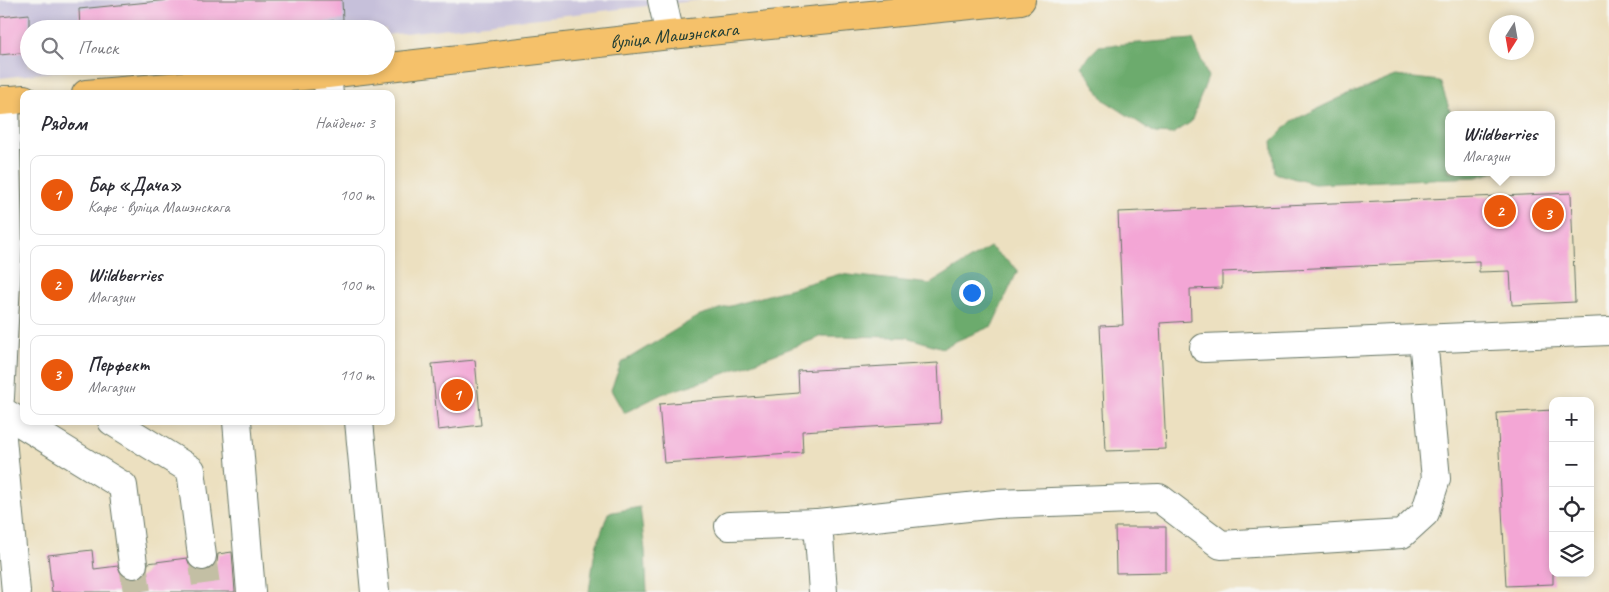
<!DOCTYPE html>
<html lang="ru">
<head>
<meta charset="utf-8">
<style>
	body { margin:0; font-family:Caveat,sans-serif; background:#f2f2f3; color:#2b2b33 }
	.controls { position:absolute; right:15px; bottom:15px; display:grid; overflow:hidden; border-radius:10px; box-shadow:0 2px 8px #0003 }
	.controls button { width:45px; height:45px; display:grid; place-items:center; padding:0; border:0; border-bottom:1px solid #e1e1e2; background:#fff; color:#2b2b33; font:25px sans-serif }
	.compass { position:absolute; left:1489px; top:15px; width:45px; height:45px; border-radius:50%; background:#fff; box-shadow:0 2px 8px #0003; rotate:191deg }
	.you { position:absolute; left:971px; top:292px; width:18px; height:18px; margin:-12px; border:4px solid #fff; border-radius:50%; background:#1a73e8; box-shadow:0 0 0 8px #1a73e833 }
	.badge { display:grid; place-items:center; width:32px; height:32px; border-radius:50%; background:#ea580c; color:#fff; font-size:16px; font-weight:700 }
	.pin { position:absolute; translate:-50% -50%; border:2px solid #fff; box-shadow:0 1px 5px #0006 }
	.popup { position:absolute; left:1445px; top:111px; width:110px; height:65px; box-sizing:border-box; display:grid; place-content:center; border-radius:10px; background:#fff; filter:drop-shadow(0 1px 4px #0005); font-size:16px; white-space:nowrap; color:#7c7c81 }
	.popup b { font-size:19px; color:#2b2b33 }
	.popup::after { content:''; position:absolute; left:50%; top:100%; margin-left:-10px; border:10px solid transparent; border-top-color:#fff }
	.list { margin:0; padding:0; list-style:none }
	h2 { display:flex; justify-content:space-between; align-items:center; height:65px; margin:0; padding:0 20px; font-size:21px }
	h2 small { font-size:16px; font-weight:400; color:#7c7c81 }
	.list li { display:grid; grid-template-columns:32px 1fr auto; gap:15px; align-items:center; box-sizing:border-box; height:80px; margin:0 10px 10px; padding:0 10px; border:1px solid #e1e1e2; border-radius:10px }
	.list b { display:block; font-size:19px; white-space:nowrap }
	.list p { margin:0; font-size:16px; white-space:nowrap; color:#7c7c81 }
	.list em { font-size:16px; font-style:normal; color:#7c7c81 }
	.icon { flex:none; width:28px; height:28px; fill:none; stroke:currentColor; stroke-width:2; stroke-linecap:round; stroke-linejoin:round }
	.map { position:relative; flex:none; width:1609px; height:592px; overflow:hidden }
	.search { position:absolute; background:#fff; box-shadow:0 2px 8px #0003; left:20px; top:20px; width:375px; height:55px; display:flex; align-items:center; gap:12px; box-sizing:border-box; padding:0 18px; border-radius:28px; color:#7c7c81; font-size:19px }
	.panel { position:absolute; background:#fff; box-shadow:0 2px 8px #0003; left:20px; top:90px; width:375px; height:335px; border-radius:10px }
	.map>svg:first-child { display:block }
	.industrial { fill:#c6c0da }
	.forest { fill:#6cab6d; stroke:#467450 }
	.building { fill:#f3a6d5 }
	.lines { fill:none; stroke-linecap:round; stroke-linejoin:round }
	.minor-tunnel { stroke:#c3bfa4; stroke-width:28; stroke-dasharray:28 14; stroke-linecap:butt }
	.minor-casing { stroke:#677665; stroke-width:30 }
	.major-casing { stroke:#677665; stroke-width:30 }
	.minor { stroke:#fff; stroke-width:28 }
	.major { stroke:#f5c16b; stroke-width:28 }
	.labels { text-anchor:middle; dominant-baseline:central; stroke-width:5; stroke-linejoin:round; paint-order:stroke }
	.street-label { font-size:20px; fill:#1f3d34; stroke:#f6f6f2 }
</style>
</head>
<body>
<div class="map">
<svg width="1609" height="592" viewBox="0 0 1609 592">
	<rect width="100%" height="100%" fill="#f6f6f2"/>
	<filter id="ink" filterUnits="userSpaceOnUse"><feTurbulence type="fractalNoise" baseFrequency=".02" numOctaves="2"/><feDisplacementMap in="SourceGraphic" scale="10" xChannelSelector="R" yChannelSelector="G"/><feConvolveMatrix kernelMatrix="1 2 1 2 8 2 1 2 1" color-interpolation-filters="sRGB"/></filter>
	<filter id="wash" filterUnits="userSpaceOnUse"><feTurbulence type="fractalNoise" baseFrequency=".0096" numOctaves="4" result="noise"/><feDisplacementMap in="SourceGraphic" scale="20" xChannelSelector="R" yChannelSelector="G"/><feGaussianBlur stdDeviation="1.12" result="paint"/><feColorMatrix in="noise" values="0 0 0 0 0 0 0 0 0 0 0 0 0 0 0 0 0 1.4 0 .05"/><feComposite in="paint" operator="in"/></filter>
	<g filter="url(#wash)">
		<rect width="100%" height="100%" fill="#ece0c0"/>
		<!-- industrial -->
		<path class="industrial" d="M0,0h701l-315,35v-6h-357v37h77l-106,12z"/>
		<!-- forest -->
		<g class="forest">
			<path d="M1193,39l15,38 -17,45 -18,12 -18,-1 -51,-33 -23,-35 18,-19z"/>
			<path d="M1396,76l44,5 11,33 3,1h-5v57h47l-20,5 -162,7 -39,-11 -3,-32 20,-20 48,-23z"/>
			<path d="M990,247l28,23 -26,56 -36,15 -13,7 -37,-11 -83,-1 -116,44 -45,14 -38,19 -13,-23 10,-27 79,-48 140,-41 90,10z"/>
			<path d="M640,507l5,44 2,41h-58l6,-42 13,-37z"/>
		</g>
		<g id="blocks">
			<!-- building -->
			<g class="building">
				<path d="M169,0h173l1,20 -90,9h-173l-1,-20z"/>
				<path d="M29,14v38l-29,3v-38z"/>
				<path d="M1571,193l4,109 -63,3 -2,-34 -31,1v-11l-257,11v16l-32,1 1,32 -31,2 6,126 -60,2 -6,-125 23,-1 -5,-113z"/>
				<path d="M475,360l6,65 -43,5 -6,-66z"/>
				<path d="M938,363l3,60 -139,8 1,22 -139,10 -5,-59 140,-11 -1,-22z"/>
				<path d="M1553,410v174l-47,2 -9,-173z"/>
				<path d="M1115,527h51v45l-50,1z"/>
				<path d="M92,550l2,19 24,-3 3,8 6,4 7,2 9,-4 4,-6 1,-7 39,-5 3,8 6,5 7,1 9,-4 5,-6 1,-8 14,-2 3,40h-183l-4,-37z"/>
			</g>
		</g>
	</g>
	<g filter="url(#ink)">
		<use href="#blocks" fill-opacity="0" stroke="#677665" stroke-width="1"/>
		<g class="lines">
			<!-- minor-tunnel -->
			<g class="minor-tunnel">
				<path d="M202,556l5,36"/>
				<path d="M133,564l4,28"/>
			</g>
			<!-- minor casing -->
			<g class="minor-casing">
				<g id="minor">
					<path d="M662,0l8,35"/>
					<path d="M327,74l2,20"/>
					<path d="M1204,348l405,-17"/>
					<path d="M0,398l8,-154 -3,-144"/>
					<path d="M0,410l123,76 10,78"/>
					<path d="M0,416l16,176"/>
					<path d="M112,421l79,49 11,86"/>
					<path d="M237,421l14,171"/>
					<path d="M359,421l16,171"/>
					<path d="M729,526l89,-3"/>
					<path d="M823,592l-5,-69 178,-19 163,-6 62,47 181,-11 23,-21 11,-34 -13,-140"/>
				</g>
			</g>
			<!-- major casing -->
			<g class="major-casing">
				<g id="major">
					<path id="s1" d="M86,94l241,-20 343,-39 351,-35"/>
					<path d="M0,101l24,-2"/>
				</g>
			</g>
			<!-- minor -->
			<use href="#minor" class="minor"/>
			<!-- major -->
			<use href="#major" class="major"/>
		</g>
	</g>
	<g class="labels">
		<!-- street labels -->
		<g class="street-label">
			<text stroke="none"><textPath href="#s1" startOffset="591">вуліца Машэнскага</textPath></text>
		</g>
	</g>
</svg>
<div class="controls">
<button>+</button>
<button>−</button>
<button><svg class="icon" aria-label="locate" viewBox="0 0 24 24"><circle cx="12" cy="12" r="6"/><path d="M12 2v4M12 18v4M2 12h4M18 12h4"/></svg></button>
<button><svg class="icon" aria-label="layers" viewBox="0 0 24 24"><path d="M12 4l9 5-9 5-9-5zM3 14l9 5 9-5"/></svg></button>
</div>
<svg class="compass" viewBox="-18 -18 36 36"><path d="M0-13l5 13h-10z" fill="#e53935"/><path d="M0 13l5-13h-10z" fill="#7c7c81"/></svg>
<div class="you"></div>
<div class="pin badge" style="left:457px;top:395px">1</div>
<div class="pin badge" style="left:1500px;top:211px">2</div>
<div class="popup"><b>Wildberries</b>Магазин</div>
<div class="pin badge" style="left:1548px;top:214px">3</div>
<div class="search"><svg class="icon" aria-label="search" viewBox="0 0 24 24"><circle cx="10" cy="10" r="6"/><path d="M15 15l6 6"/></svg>Поиск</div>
<section class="panel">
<h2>Рядом<small>Найдено: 3</small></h2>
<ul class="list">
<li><span class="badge">1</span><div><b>Бар «Дача»</b><p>Кафе · вуліца Машэнскага</p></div><em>100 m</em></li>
<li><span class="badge">2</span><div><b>Wildberries</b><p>Магазин</p></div><em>100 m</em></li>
<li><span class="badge">3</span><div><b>Перфект</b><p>Магазин</p></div><em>110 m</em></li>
</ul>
</section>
</div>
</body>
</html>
